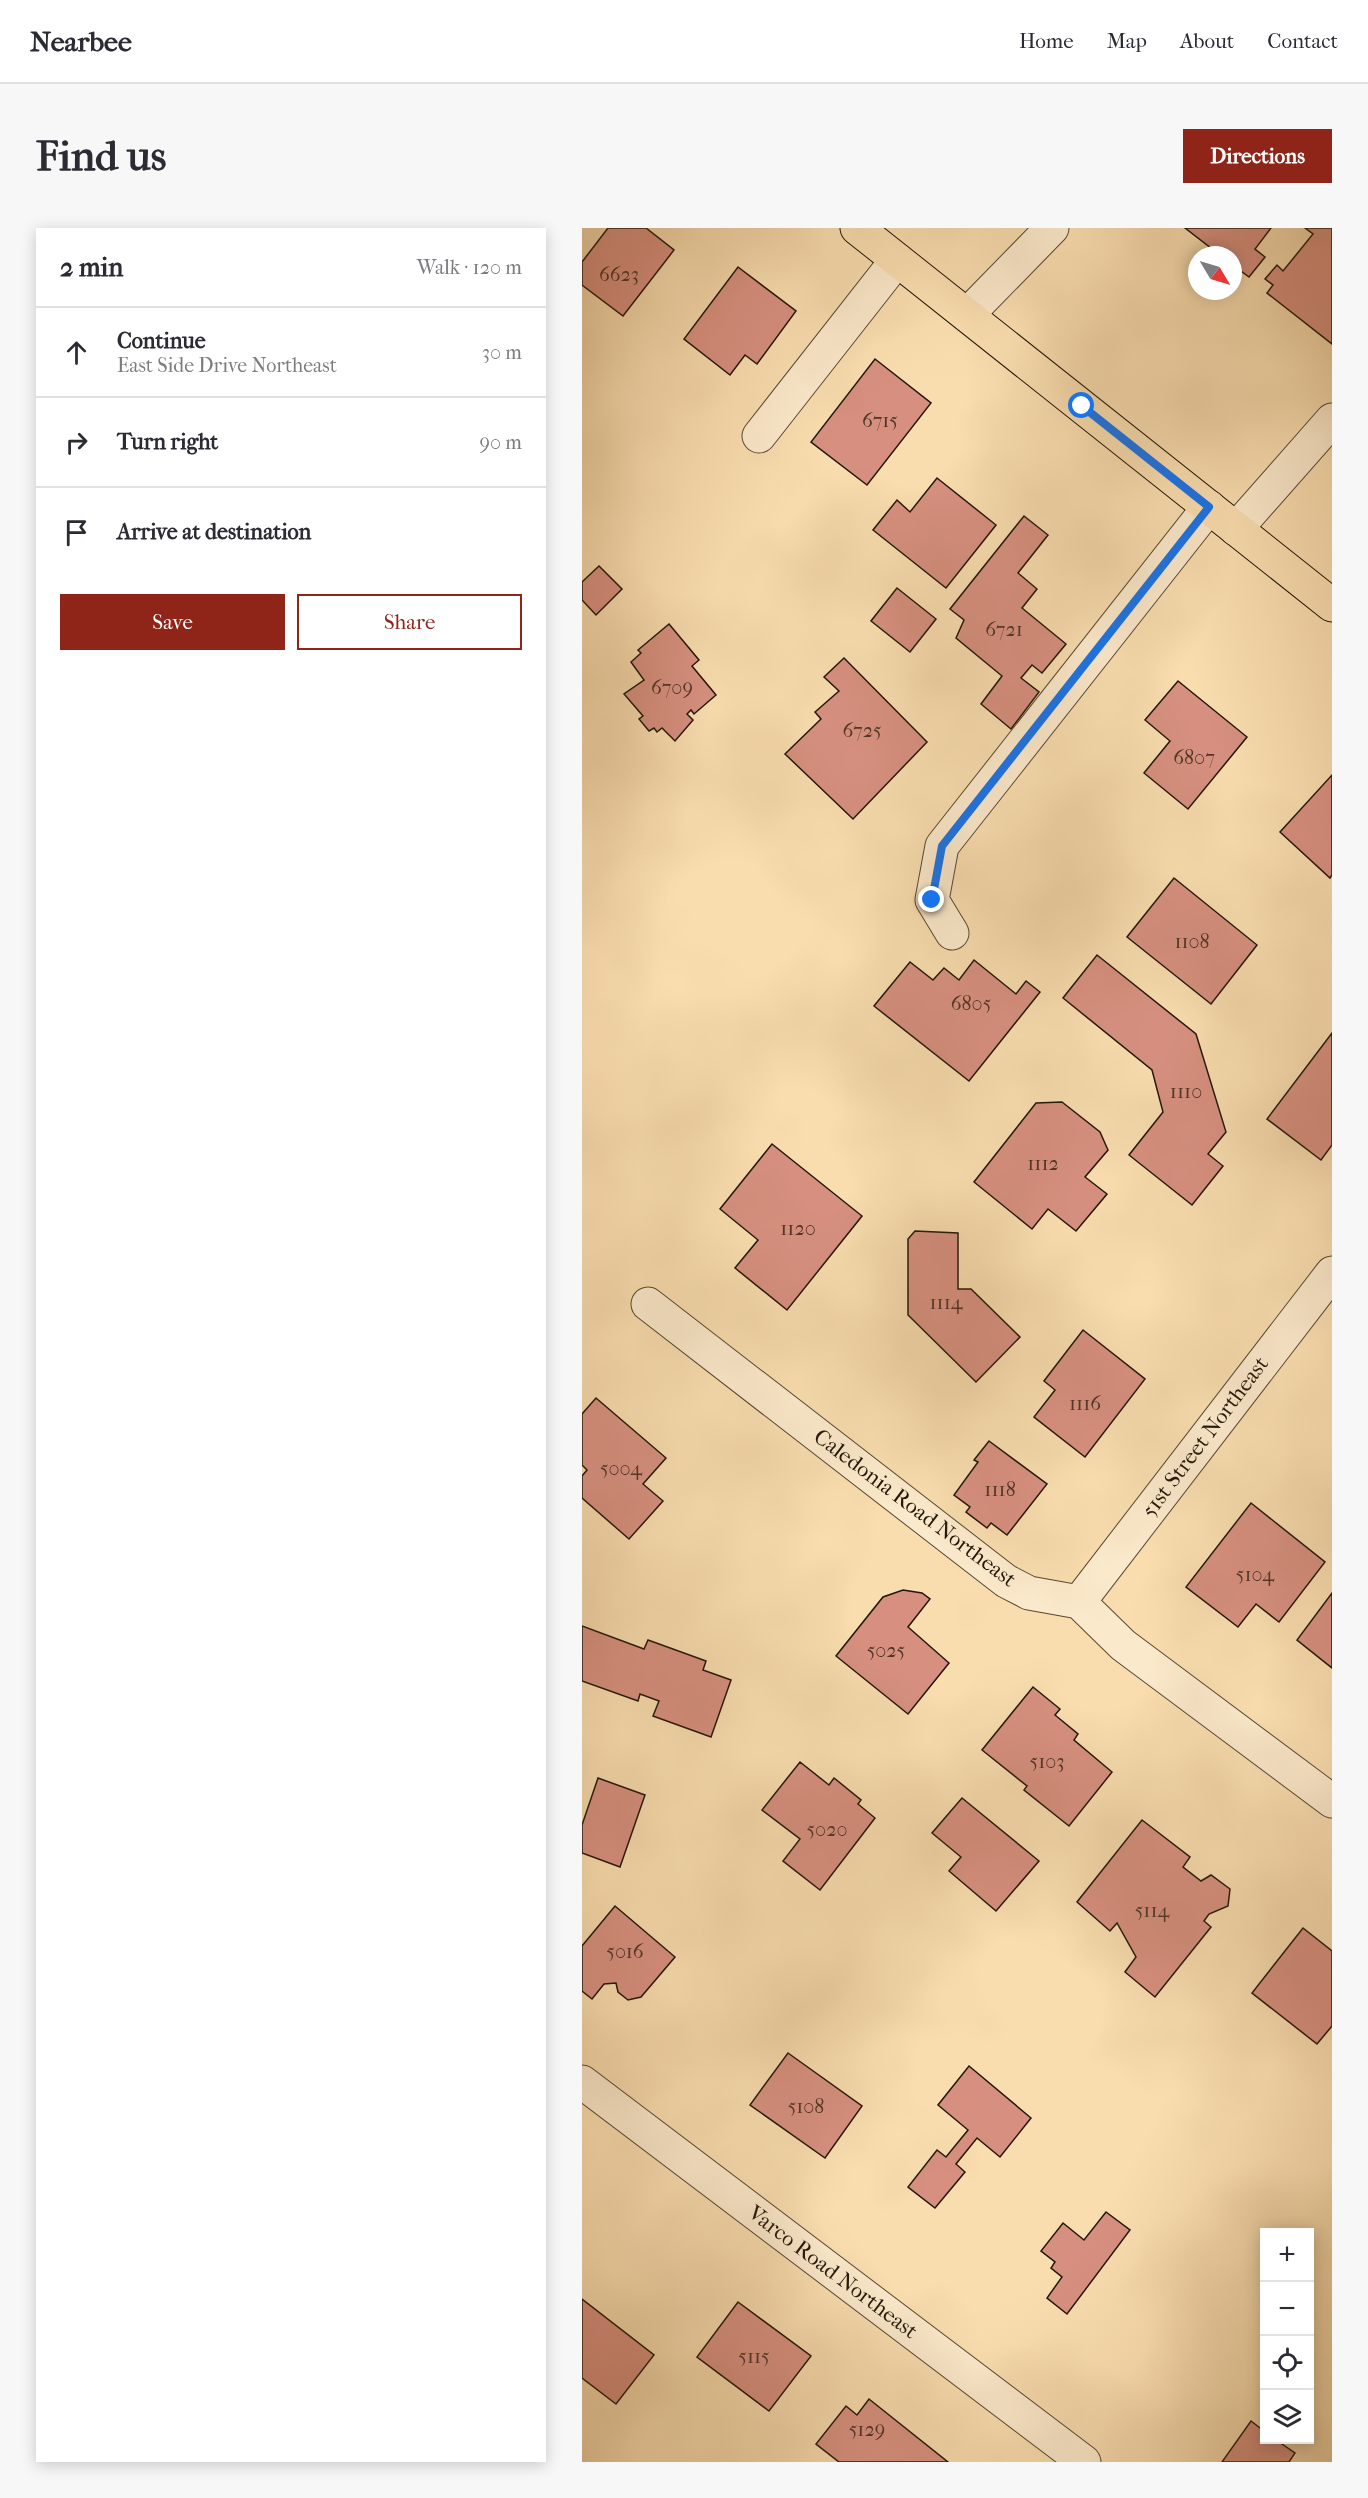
<!DOCTYPE html>
<html lang="en">
<head>
<meta charset="utf-8">
<style>
	body { margin:0; font-family:"IM FELL French Canon",serif; background:#f7f7f7; color:#2b2b33 }
	.controls { position:absolute; right:18px; bottom:18px; display:grid; overflow:hidden; border-radius:0px; box-shadow:0 3px 15px #0003 }
	.controls button { width:54px; height:54px; display:grid; place-items:center; padding:0; border:0; border-bottom:2px solid #e1e1e2; background:#fff; color:#2b2b33; font:30px sans-serif }
	.compass { position:absolute; left:606px; top:18px; width:54px; height:54px; border-radius:50%; background:#fff; box-shadow:0 3px 15px #0003; rotate:128deg }
	.stop { position:absolute; width:18px; height:18px; margin:-14px; border:4px solid #1a73e8; border-radius:50%; background:#fff }
	.stop.end { background:#1a73e8; border-color:#fff; box-shadow:0 2px 6px #0008 }
	.list { margin:0; padding:0; list-style:none }
	h2 { display:flex; justify-content:space-between; align-items:center; height:78px; margin:0; padding:0 24px; font-size:26px }
	h2 small { font-size:20px; font-weight:400; color:#7c7c81 }
	.list li { display:grid; grid-template-columns:39px 1fr auto; gap:18px; align-items:center; box-sizing:border-box; height:90px; padding:0 24px; border-top:2px solid #e1e1e2 }
	.list b { display:block; font-size:22px; white-space:nowrap }
	.list p { margin:0; font-size:20px; white-space:nowrap; color:#7c7c81 }
	.list em { font-size:20px; font-style:normal; color:#7c7c81 }
	.actions { display:flex; gap:12px; padding:18px 24px }
	.actions a { flex:1; padding:14px 0; border:2px solid #8f2418; border-radius:0px; text-align:center; font-size:21px; color:#8f2418 }
	.actions .main { background:#8f2418; color:#fff }
	.icon { flex:none; width:33px; height:33px; fill:none; stroke:currentColor; stroke-width:2; stroke-linecap:round; stroke-linejoin:round }
	.map { position:relative; flex:none; width:750px; height:2234px; overflow:hidden; border-radius:0px }
	header { display:flex; align-items:center; gap:36px; box-sizing:border-box; height:84px; padding:0 30px; background:#fff; border-bottom:2px solid #e1e1e2 }
	header strong { font-size:28px }
	nav { display:flex; gap:33px; margin-inline-start:auto; font-size:21px }
	.intro { display:flex; align-items:center; justify-content:space-between; box-sizing:border-box; height:144px; padding:0 36px }
	h1 { margin:0; font-size:42px }
	.button { padding:15px 27px; border-radius:0px; background:#8f2418; color:#fff; font-size:21px; font-weight:700 }
	main { display:flex; gap:36px; padding:0 36px }
	aside { flex:1; background:#fff; border-radius:0px; box-shadow:0 3px 15px #0003 }
	.map>svg:first-child { display:block }
	.building { fill:#d79080; stroke:#231709; stroke-width:1.5 }
	.lines { fill:none; stroke-linecap:round; stroke-linejoin:round }
	.minor-casing { stroke:#584832; stroke-width:35 }
	.major-casing { stroke:#231709; stroke-width:35 }
	.minor { stroke:#fbe9cb; stroke-width:33 }
	.major { stroke:#f9ddaf; stroke-width:33 }
	.route { stroke:#1a73e8; stroke-width:8 }
	.labels { text-anchor:middle; dominant-baseline:central; stroke-width:5; stroke-linejoin:round; paint-order:stroke }
	.number-label { font-size:20px; fill:#503527 }
	.street-label { font-size:22px; fill:#231709; stroke:#fbe9cb }
</style>
</head>
<body>
<header>
<strong>Nearbee</strong>
<nav><a>Home</a><a>Map</a><a>About</a><a>Contact</a></nav>
</header>
<div class="intro"><h1>Find us</h1><a class="button">Directions</a></div>
<main>
<aside>
<h2>2 min<small>Walk · 120 m</small></h2>
<ul class="list">
<li><svg class="icon" aria-label="ahead" viewBox="0 0 24 24"><path d="M12 20V5M6 11l6-6 6 6"/></svg><div><b>Continue</b><p>East Side Drive Northeast</p></div><em>30 m</em></li>
<li><svg class="icon" aria-label="right" viewBox="0 0 24 24"><path d="M7 20v-9h11M14 6l5 5-5 5"/></svg><div><b>Turn right</b></div><em>90 m</em></li>
<li><svg class="icon" aria-label="arrive" viewBox="0 0 24 24"><path d="M6 21V4h12l-3 4 3 4H6"/></svg><div><b>Arrive at destination</b></div></li>
</ul>
<div class="actions"><a class="main">Save</a><a>Share</a></div>
</aside>
<div class="map">
<svg width="750" height="2234" viewBox="0 0 750 2234">
	<rect width="100%" height="100%" fill="#f9ddaf"/>
	<filter id="stains"><feTurbulence type="fractalNoise" baseFrequency=".00333" numOctaves="4"/><feColorMatrix values="0 0 0 0 .2 0 0 0 0 .09 0 0 0 0 .02 0 0 0 .5 -.17"/></filter>
	<radialGradient id="worn" r=".72"><stop offset=".6" stop-color="#630" stop-opacity="0"/><stop offset="1" stop-color="#630" stop-opacity=".3"/></radialGradient>
	<!-- building -->
	<g class="building">
		<path d="M26,0h38l28,22 -51,66 -41,-31v-23z"/>
		<path d="M603,0h86l-16,21 10,8 -16,20 -16,-12v-10h-13z"/>
		<path d="M723,0h27v116l-65,-51 6,-8 -8,-6 12,-14 6,6 30,-37z"/>
		<path d="M156,39l58,44 -39,53 -12,-9 -15,20 -46,-36z"/>
		<path d="M293,131l56,44 -64,82 -56,-43z"/>
		<path d="M355,250l59,47 -50,63 -73,-58 24,-30 13,12z"/>
		<path d="M442,288l24,19 -30,38 19,16 -15,19 44,36 -24,29 -10,-8 -11,13 18,14 -28,37 -30,-25 21,-28 -46,-38 8,-18 -14,-11z"/>
		<path d="M17,338l23,23 -26,26 -14,-15v-18z"/>
		<path d="M315,360l39,31 -26,33 -39,-31z"/>
		<path d="M87,396l30,36 -7,6 24,29 -22,19 -3,-4 -4,4 6,6 -18,21 -13,-13 -5,4 -3,-4 -5,3 -10,-12 4,-3 -19,-22 20,-14 -13,-18 10,-9 -3,-3z"/>
		<path d="M262,430l83,84 -74,77 -68,-65 36,-35 -6,-7 24,-21 -15,-14z"/>
		<path d="M596,453l69,56 -59,72 -44,-36 26,-32 -25,-21z"/>
		<path d="M750,547v100l-2,3 -50,-46z"/>
		<path d="M592,650l83,67 -46,59 -84,-67z"/>
		<path d="M515,727l99,79 30,98 -18,22 15,12 -31,39 -63,-50 34,-43 -11,-42 -89,-72z"/>
		<path d="M392,732l42,34 10,-13 14,11 -71,89 -95,-75 36,-44 23,18 11,-12 15,12z"/>
		<path d="M750,805v112l-11,15 -54,-41z"/>
		<path d="M480,874l38,30 8,18 -23,27 22,17 -31,37 -28,-22 -16,20 -58,-47 62,-79z"/>
		<path d="M190,916l90,72 -75,94 -52,-42 23,-28 -38,-31z"/>
		<path d="M333,1003l43,2v56h13l49,48 -44,45 -68,-67v-76z"/>
		<path d="M501,1102l62,49 -60,78 -51,-40 21,-27 -11,-9z"/>
		<path d="M14,1170l70,60 -23,26 20,17 -34,38 -47,-41v-22l5,-6 -5,-5v-51z"/>
		<path d="M407,1213l58,43 -40,51 -16,-12 -4,5 -21,-16 4,-5 -16,-12 24,-33 -4,-2z"/>
		<path d="M669,1275l74,59 -46,60 -23,-18 -18,23 -52,-40z"/>
		<path d="M321,1362l19,3 8,6 -22,28 41,36 -41,51 -72,-58 47,-59z"/>
		<path d="M750,1365v75l-35,-28z"/>
		<path d="M0,1398l62,23 4,-9 58,21 -3,9 28,10 -20,57 -58,-21 6,-15 -19,-7 -2,7 -56,-20z"/>
		<path d="M451,1459l27,22 -5,6 23,19 -4,6 38,32 -43,54 -45,-36 3,-4 -45,-36z"/>
		<path d="M218,1534l29,23 5,-7 27,22 -3,4 17,14 -55,72 -37,-29 17,-22 -38,-29z"/>
		<path d="M16,1550l47,17 -25,72 -38,-14v-28z"/>
		<path d="M380,1570l77,63 -43,50 -47,-40 12,-14 -29,-24z"/>
		<path d="M560,1592l48,37 -7,10 18,14 10,-6 19,14 -2,17 -19,8 -5,7 7,6 -56,70 -30,-25 11,-15 -19,-34 -7,8 -33,-29z"/>
		<path d="M33,1678l60,51 -34,40 -13,3 -10,-8 -2,-9 -12,1 -12,15 -10,-8v-45z"/>
		<path d="M721,1700l29,23v75l-15,18 -65,-51z"/>
		<path d="M206,1825l74,53 -37,52 -75,-53z"/>
		<path d="M387,1838l62,52 -31,39 -23,-19 -21,26 9,8 -30,36 -27,-21 29,-37 9,7 22,-27 -30,-25z"/>
		<path d="M524,1984l24,18 -63,84 -20,-16 15,-21 -11,-9 4,-6 -14,-11 22,-28 21,17z"/>
		<path d="M0,2071l72,56 -38,49 -34,-26z"/>
		<path d="M156,2074l73,54 -42,55 -72,-54z"/>
		<path d="M287,2171l79,63h-109l-23,-18 30,-38 11,9z"/>
		<path d="M669,2193l13,10v9h12l19,13 -6,9h-67z"/>
	</g>
	<g class="lines">
		<!-- minor casing -->
		<g class="minor-casing">
			<g id="minor">
				<path d="M385,87l85,-87"/>
				<path d="M177,208l138,-176"/>
				<path d="M654,301l96,-109"/>
				<path d="M370,705l-20,-33 10,-54 267,-339"/>
				<path d="M66,1076l358,277 23,12 50,9 44,43 209,156"/>
				<path d="M497,1374l253,-329"/>
				<path d="M0,1854l502,380"/>
			</g>
		</g>
		<!-- major casing -->
		<g class="major-casing">
			<path id="major" d="M275,0l475,377"/>
		</g>
		<!-- minor -->
		<use href="#minor" class="minor"/>
		<!-- major -->
		<use href="#major" class="major"/>
	</g>
	<g class="lines">
		<!-- route -->
		<path class="route" d="M350,672l10,-54 267,-339 -127,-101"/>
	</g>
	<g class="labels">
		<!-- number labels -->
		<g class="number-label">
			<text x="37" y="46">6623</text>
			<text x="298" y="192">6715</text>
			<text x="422" y="401">6721</text>
			<text x="90" y="459">6709</text>
			<text x="280" y="502">6725</text>
			<text x="612" y="529">6807</text>
			<text x="610" y="713">1108</text>
			<text x="389" y="775">6805</text>
			<text x="604" y="863">1110</text>
			<text x="461" y="935">1112</text>
			<text x="216" y="1000">1120</text>
			<text x="364" y="1074">1114</text>
			<text x="503" y="1175">1116</text>
			<text x="39" y="1240">5004</text>
			<text x="418" y="1261">1118</text>
			<text x="673" y="1346">5104</text>
			<text x="304" y="1422">5025</text>
			<text x="465" y="1533">5103</text>
			<text x="245" y="1601">5020</text>
			<text x="570" y="1682">5114</text>
			<text x="43" y="1723">5016</text>
			<text x="224" y="1878">5108</text>
			<text x="172" y="2128">5115</text>
			<text x="285" y="2201">5129</text>
		</g>
		<!-- street labels -->
		<g class="street-label">
			<text transform="translate(623 1209) rotate(-53)">51st Street Northeast</text>
			<text transform="translate(333 1280) rotate(37)">Caledonia Road Northeast</text>
			<text transform="translate(251 2044) rotate(37)">Varco Road Northeast</text>
		</g>
	</g>
	<rect width="100%" height="100%" filter="url(#stains)"/>
	<rect width="100%" height="100%" fill="url(#worn)"/>
</svg>
<div class="controls">
<button>+</button>
<button>−</button>
<button><svg class="icon" aria-label="locate" viewBox="0 0 24 24"><circle cx="12" cy="12" r="6"/><path d="M12 2v4M12 18v4M2 12h4M18 12h4"/></svg></button>
<button><svg class="icon" aria-label="layers" viewBox="0 0 24 24"><path d="M12 4l9 5-9 5-9-5zM3 14l9 5 9-5"/></svg></button>
</div>
<svg class="compass" viewBox="-18 -18 36 36"><path d="M0-13l5 13h-10z" fill="#e53935"/><path d="M0 13l5-13h-10z" fill="#7c7c81"/></svg>
<div class="stop" style="left:500px;top:178px"></div>
<div class="stop end" style="left:350px;top:672px"></div>
</div>
</main>
</body>
</html>
